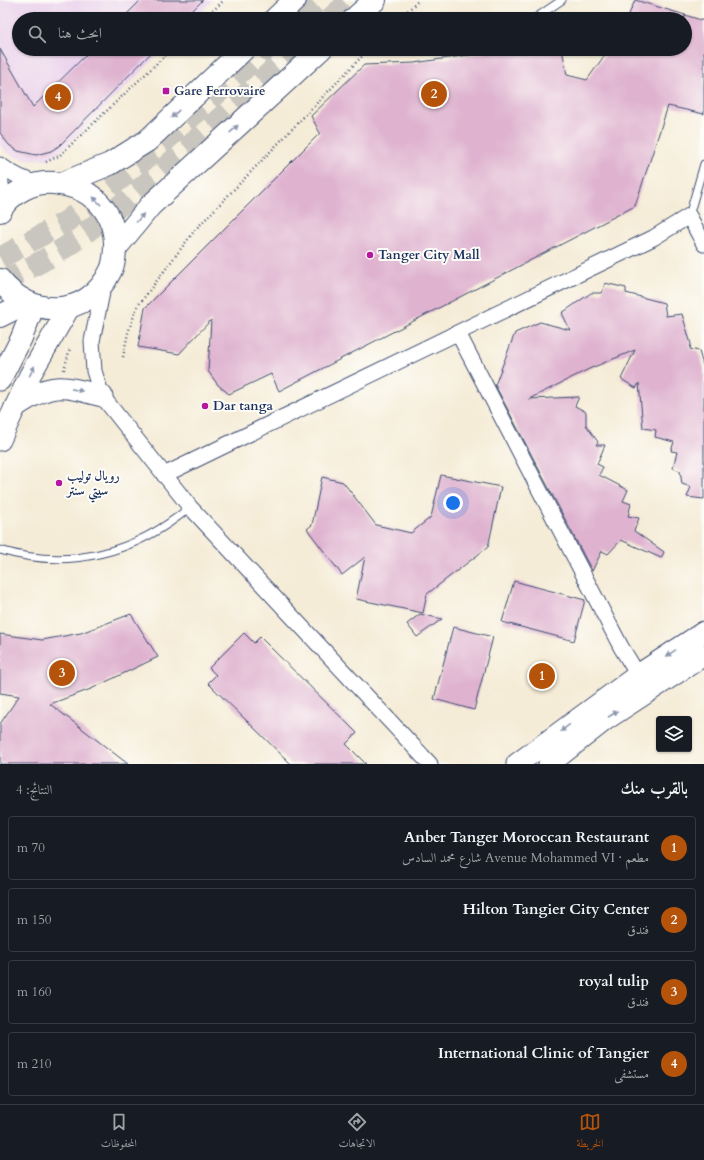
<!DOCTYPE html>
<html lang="ar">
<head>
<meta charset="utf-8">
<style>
	body { margin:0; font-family:Cardo,Amiri,serif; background:#242831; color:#f1f3f6; direction:rtl }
	.controls { position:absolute; right:12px; bottom:12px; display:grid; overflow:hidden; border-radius:4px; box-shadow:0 1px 3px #0004 }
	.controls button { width:36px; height:36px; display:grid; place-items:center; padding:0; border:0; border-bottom:1px solid #363941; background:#171b24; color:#f1f3f6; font:20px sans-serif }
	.you { position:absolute; left:453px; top:503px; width:14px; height:14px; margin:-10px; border:3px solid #fff; border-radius:50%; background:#1a73e8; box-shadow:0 0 0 6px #1a73e833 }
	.badge { display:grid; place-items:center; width:26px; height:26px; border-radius:50%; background:#b45309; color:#fff; font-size:13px; font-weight:700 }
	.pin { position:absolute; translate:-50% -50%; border:2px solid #fff; box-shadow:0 1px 4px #0006 }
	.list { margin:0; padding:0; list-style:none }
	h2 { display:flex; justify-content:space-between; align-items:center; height:52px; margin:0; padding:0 16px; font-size:17px }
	h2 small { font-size:13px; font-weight:400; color:#9ea1a6 }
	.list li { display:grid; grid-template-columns:26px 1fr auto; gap:12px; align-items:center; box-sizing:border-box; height:64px; margin:0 8px 8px; padding:0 8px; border:1px solid #363941; border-radius:4px }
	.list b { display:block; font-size:15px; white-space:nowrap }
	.list p { margin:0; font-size:13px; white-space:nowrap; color:#9ea1a6 }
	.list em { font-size:13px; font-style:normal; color:#9ea1a6 }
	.icon { flex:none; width:22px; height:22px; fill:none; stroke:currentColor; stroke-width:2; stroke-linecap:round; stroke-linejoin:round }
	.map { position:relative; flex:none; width:704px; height:764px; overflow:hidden; direction:ltr }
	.search { position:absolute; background:#171b24; box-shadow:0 1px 3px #0004; left:12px; right:12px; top:12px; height:44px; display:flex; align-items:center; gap:10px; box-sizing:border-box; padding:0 14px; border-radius:22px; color:#9ea1a6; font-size:15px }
	.sheet { height:340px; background:#171b24 }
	nav { display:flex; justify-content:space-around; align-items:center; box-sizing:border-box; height:56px; border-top:1px solid #363941; background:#171b24; font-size:11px; color:#9ea1a6 }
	nav a { display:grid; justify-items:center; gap:2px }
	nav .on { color:#b45309 }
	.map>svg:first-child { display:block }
	.built { fill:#ead1ec }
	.building { fill:#dfb3d0 }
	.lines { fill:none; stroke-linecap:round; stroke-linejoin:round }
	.primary-tunnel { stroke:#c9c6bf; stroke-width:22; stroke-dasharray:22 11; stroke-linecap:butt }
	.lane-casing { stroke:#3c4b70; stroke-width:9 }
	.street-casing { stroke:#3c4b70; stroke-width:17 }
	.secondary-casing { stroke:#3c4b70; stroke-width:23 }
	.primary-casing { stroke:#3c4b70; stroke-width:24 }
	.path { stroke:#3c4b70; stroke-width:2.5; stroke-dasharray:1 3; stroke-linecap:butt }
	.lane { stroke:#fff; stroke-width:7 }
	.street { stroke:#fff; stroke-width:15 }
	.secondary { stroke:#fff; stroke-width:21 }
	.primary { stroke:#fff; stroke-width:22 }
	.oneway { fill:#8d97ae }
	.poi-dot { fill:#b5179e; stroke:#fdfcf7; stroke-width:1.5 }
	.labels { text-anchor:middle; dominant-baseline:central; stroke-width:4; stroke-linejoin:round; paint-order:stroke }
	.poi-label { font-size:13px; font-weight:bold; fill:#1b2f5e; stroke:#fdfcf7; text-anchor:start }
</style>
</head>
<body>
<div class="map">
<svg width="704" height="764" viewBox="0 0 704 764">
	<rect width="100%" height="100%" fill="#fdfcf7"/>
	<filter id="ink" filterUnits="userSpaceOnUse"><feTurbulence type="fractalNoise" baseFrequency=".025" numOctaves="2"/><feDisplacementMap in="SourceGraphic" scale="8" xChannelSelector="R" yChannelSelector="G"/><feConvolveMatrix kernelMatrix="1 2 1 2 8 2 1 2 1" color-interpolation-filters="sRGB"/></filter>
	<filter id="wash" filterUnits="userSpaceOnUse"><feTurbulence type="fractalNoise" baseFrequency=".012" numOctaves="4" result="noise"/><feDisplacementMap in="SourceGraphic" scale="16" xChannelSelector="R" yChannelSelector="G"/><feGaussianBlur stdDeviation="0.9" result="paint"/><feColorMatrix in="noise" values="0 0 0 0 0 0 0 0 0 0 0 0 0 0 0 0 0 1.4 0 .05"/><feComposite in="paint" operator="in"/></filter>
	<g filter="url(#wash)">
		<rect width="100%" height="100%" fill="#f5ecd7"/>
		<!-- built -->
		<path class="built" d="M0,0h213l-19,19h-175v30h145l-101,100 -15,10h-24l-16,-5 -8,-9z"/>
		<g id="blocks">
			<!-- building -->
			<g class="building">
				<path d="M141,0h62l-19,19h-62z"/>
				<path d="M635,0l50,15 -1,4h-57z"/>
				<path d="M685,15l19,6v93l-36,-8 -33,100 -356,185 -8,-17 -42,20 -11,-9 -10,-14 3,-51 -32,34 -41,-7 7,-39 175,-175 -9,-17 53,-51 50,-2 69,-10 8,-4h71l5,26 20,5 22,-31h76z"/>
				<path d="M0,49l33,58 59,-58h63l-96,97 -8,5 -15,4 -18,-4 -9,-6 -9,-12z"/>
				<path d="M605,283l21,5v5l38,10 2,13 16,-2 9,30 -1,5 9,2 5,18v130l-17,-2 4,-10 -9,-3 -2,-13 -7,-3 4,-16 -6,-1 3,-9 -19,-5 1,-7 -13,-2 -4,-45 -3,5 -15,-9 14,-29 -46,19 -60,30 50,-2 -4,9 11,6v13l12,17 -2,3h9l-8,19 6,3 -4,8 29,15 -5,11 8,3 -3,12 11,2 -5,13 30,21 -3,6 -40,-18 -13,14 -6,-3 -10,20 -97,-186 20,-52 25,-11 30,8 -8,-17 29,-20h11z"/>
				<path d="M441,475l60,12 -13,60 -61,47 -4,19 -67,-14 9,-42 -23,18 -35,-46 5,-4 10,-48 21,5 33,43 35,8 20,-16z"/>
				<path d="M514,581l71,19 -11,41 -72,-19z"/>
				<path d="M131,614l27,43 -67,32 -41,15 78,60h-128v-40l19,-28 -19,-3v-59l42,6 39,-7z"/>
				<path d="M420,614l22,5 -25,18 -10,-13z"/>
				<path d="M453,627l40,10 -19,73 -40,-11z"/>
				<path d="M244,633l10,10 6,-6 97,96 -11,11 20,20h-75l-83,-81 8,-8 -7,-7z"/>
			</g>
		</g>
	</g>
	<g filter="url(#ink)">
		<use href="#blocks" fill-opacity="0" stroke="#3c4b70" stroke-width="1"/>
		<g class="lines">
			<!-- primary-tunnel -->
			<g class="primary-tunnel">
				<path d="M299,19l21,-19"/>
				<path d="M330,19l21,-19"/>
				<path d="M0,258l67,-37 76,-60 123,-112"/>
				<path d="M0,283c27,-14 57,-28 81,-47 76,-57 145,-124 215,-187"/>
			</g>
			<!-- lane casing -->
			<g class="lane-casing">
				<g id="lane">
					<path d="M534,19l28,-19"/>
					<path d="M689,216l15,-52"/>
					<path d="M0,550c69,21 136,3 190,-43"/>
				</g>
			</g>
			<!-- street casing -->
			<g class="street-casing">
				<g id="street">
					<path d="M0,165c12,9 24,15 39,19"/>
					<path d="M0,172l3,33"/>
					<path d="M104,283l-12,58 2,30 8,25 88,111 240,257"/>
					<path d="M458,333l163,314 17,28"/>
					<path d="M164,475l489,-237 36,-22 15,28"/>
				</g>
			</g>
			<!-- secondary casing -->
			<g class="secondary-casing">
				<g id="secondary">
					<path d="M0,380l21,-41 13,-33"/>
					<path d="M15,407c36,-25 46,-22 87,-11"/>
					<path d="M0,440l30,-65 40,-69"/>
					<path d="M517,764l121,-89 66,-43"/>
					<path d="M549,764l56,-44 99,-65"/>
				</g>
			</g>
			<!-- primary casing -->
			<g class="primary-casing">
				<g id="primary">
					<path d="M275,19l20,-19"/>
					<path d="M354,19l21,-19"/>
					<path d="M61,184l49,-20 37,-23 97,-92"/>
					<path d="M0,211c10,-18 33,-30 54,-28 34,3 59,24 61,59 0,10 0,21 -5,30 -23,47 -79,47 -110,8"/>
					<path d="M115,249l35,-43 171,-157"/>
					<path d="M0,316l26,-13"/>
				</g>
			</g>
			<!-- path -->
			<g class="path">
				<path d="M204,19l20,-19"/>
				<path d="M399,19l20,-19"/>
				<path d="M46,162l13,-6 113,-107"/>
				<path d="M123,357l5,-24 9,-26 58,-77 174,-181"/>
				<path d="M64,370l6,-22"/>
			</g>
			<!-- lane -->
			<use href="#lane" class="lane"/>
			<!-- street -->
			<use href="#street" class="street"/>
			<!-- secondary -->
			<use href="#secondary" class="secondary"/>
			<!-- primary -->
			<use href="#primary" class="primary"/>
		</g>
		<!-- one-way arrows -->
		<defs><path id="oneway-solid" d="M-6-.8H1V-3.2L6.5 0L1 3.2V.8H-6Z"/></defs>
		<g class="oneway">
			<use href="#oneway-solid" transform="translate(175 114) rotate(136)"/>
			<use href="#oneway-solid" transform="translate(234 129) rotate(-43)"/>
			<use href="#oneway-solid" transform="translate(97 201) rotate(-134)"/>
			<use href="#oneway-solid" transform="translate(140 218) rotate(-49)"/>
			<use href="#oneway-solid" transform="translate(32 371) rotate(-63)"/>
			<use href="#oneway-solid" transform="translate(77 390) rotate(11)"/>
			<use href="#oneway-solid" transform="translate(671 653) rotate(146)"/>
			<use href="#oneway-solid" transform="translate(613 714) rotate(-33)"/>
			<use href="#oneway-solid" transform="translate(565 728) rotate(143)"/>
		</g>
	</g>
	<!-- markers -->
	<g class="poi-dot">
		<rect x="162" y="87" width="8" height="8" rx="2"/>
		<circle cx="370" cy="255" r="4"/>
		<circle cx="205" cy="406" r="4"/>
		<circle cx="59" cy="483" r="4"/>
	</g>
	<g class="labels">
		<!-- poi labels -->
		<g class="poi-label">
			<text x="174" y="91">Gare Ferrovaire</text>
			<text x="378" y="255">Tanger City Mall</text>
			<text x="213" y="406">Dar tanga</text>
			<text x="67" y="476">رويال توليب<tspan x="67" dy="15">سيتي سنتر</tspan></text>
		</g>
	</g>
</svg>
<div class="controls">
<button><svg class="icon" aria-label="layers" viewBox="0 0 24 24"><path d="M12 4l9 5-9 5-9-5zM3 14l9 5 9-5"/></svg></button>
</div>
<div class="you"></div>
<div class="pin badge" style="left:542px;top:676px">1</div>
<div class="pin badge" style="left:434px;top:94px">2</div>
<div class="pin badge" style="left:62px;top:673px">3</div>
<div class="pin badge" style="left:58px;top:97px">4</div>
<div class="search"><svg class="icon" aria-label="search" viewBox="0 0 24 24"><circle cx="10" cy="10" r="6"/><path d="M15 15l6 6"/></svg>ابحث هنا</div>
</div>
<section class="sheet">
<h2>بالقرب منك<small>النتائج: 4</small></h2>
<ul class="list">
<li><span class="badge">1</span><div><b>Anber Tanger Moroccan Restaurant</b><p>مطعم · Avenue Mohammed VI شارع محمد السادس</p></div><em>70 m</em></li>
<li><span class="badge">2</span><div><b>Hilton Tangier City Center</b><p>فندق</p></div><em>150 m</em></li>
<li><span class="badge">3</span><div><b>royal tulip</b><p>فندق</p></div><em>160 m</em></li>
<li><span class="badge">4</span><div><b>International Clinic of Tangier</b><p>مستشفى</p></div><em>210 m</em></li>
</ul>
</section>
<nav>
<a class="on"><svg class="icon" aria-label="map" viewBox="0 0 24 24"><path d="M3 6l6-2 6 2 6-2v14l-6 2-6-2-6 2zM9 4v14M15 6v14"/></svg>الخريطة</a>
<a><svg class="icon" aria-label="directions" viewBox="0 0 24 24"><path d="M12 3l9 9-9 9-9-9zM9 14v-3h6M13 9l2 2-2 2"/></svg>الاتجاهات</a>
<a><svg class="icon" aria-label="saved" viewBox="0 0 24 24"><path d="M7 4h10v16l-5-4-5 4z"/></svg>المحفوظات</a>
</nav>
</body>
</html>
